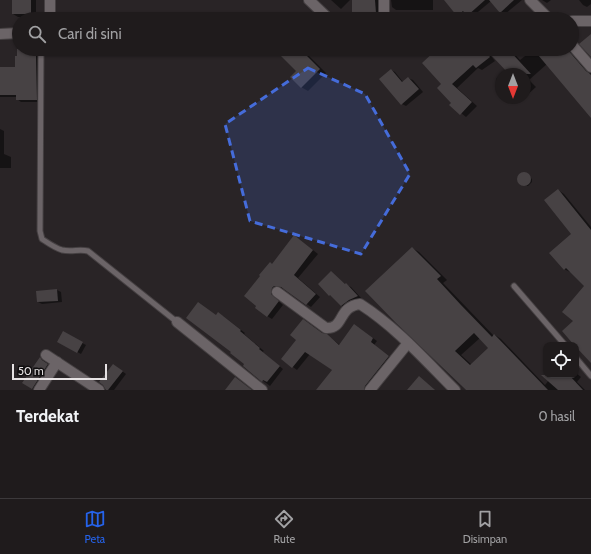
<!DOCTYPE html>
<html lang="id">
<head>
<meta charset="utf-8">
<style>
	body { margin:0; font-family:Cabin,sans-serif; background:#272425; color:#f1f3f6 }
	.controls { position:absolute; right:12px; bottom:12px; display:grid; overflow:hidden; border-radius:8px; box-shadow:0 1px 3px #0004 }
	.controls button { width:36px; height:36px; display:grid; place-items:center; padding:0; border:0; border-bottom:1px solid #3c393b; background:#1f1b1c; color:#f1f3f6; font:20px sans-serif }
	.compass { position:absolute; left:495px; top:68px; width:36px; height:36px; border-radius:50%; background:#1f1b1c; box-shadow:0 1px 3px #0004; rotate:180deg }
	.scale { position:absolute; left:12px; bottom:10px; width:95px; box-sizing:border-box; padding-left:4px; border:2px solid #e6e2e3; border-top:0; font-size:11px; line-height:14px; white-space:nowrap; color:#e6e2e3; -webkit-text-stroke:3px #100e0f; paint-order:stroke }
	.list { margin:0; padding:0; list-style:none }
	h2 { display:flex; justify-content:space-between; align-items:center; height:52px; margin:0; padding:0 16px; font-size:17px }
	h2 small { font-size:13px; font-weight:400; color:#a1a1a3 }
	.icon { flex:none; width:22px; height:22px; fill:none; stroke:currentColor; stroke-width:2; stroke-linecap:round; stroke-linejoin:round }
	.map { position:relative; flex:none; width:591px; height:390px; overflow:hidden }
	.search { position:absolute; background:#1f1b1c; box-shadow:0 1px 3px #0004; left:12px; right:12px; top:12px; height:44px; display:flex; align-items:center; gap:10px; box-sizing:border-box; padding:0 14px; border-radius:22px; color:#a1a1a3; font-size:15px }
	.sheet { height:108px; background:#1f1b1c }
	nav { display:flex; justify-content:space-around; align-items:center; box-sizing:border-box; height:56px; border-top:1px solid #3c393b; background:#1f1b1c; font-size:11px; color:#a1a1a3 }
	nav a { display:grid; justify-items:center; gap:2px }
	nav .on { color:#2563eb }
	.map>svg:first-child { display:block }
	.shadow { fill:#0007; fill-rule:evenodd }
	.building { fill:#474244; fill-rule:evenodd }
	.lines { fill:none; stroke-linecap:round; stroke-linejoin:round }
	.lane-casing { stroke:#454042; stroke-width:7 }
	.street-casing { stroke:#454042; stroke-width:12 }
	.lane { stroke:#6b6467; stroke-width:5 }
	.street { stroke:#6b6467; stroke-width:10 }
	.marked { fill:#456cda; fill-opacity:0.2; stroke:#456cda; stroke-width:3; stroke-dasharray:8 5; stroke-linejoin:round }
</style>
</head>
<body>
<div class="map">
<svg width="591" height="390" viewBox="0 0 591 390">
	<rect width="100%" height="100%" fill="#292426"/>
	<!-- shadow -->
	<g class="shadow">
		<path d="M13,0h23v17h-18l-5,-3z"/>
		<path d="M331,0h19l-9,9z"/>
		<path d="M353,0h30l-4,15h-22l-4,-2z"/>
		<path d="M391,0h42v10h-37l-4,-3z"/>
		<path d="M445,0h77l-17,14 -4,-2 -10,-11 -19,16 -5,-3 -5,3 -4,-2z"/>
		<path d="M542,0h9l-4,3z"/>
		<path d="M579,0h12v4l-4,3 -4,-2z"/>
		<path d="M18,41l1,8h20l2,53h-20l-4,-3v-2h-17v-29h16l2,-11z"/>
		<path d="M287,49h15l24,24 -18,18 -7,-4 -4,-16z"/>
		<path d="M449,49h34l4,2 8,10 -13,9 -4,-2 -21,20 20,18 -11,11 -15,-12 1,-2 -9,-19 -7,-33 6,4z"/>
		<path d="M500,49h10l10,11 14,-11h37l1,4 19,21v42l-44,-52 -18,16 7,7 -10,9 -1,-1v-21h-23l4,-4z"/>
		<path d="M391,70l4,2 8,10 5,-4 5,2 10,12 -17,14 -4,-2z"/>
		<path d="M501,75v10l-5,-6z"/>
		<path d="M0,129l4,2v23l7,3v11h-11z"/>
		<path d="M522,174h3l7,5v3l-4,4 -6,-1 -4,-4 1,-6z"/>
		<path d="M558,190l6,4 27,33v135l-28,-31 11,-10 11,-35 -14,-14h-1l-6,-3 9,-35z"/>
		<path d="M299,239l19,15 -20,24 22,19 -9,10 -26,-18 -5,-1 -4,3 -1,7 8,7 -11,14 -5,-3 5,-51z"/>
		<path d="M412,248l7,4 28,28 -4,3 51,53 1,-1 6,4 44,46 8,-10h23v-2l5,4 -4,5 8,8h-119l-69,-67zM480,338l9,10 -17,17 -11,-10z"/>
		<path d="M331,272l15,13 5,2 11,12 -16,9 -4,-2 -23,-22z"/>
		<path d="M57,290l4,2 1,10 -20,2 -4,-2z"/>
		<path d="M217,316h6l22,17 -1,1 20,17 -2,1 21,17 -13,17 -26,-20 2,-2z"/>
		<path d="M359,328l18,13 -3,4 19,14 -24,31h-52l16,-20 -23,-16 -13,16 -15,-11 41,-24 8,3 9,7z"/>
		<path d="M63,333l23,12 -5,9 -23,-12z"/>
		<path d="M40,358l12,9 -17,23 -11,-7z"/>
		<path d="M114,365l12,9 -12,16h-6z"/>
	</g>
	<!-- building -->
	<g class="building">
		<rect x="12" y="0" width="19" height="14"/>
		<path d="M352,0h23l1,13h-24z"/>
		<path d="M444,0h41l-18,16 -4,-5 -6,5z"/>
		<path d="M489,0h25l-14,13z"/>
		<path d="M591,34v23l-12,-13z"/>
		<path d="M17,49h18v7h1l1,44h-21v-5h-16v-28h15v-11h2z"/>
		<path d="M286,49h14l20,20 -19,19 -11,-11 6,-6 -16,-16z"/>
		<path d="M448,49h36l6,8 -14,11 -3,-3 -21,19 20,18 -12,13 -11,-10 2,-2 -14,-15 4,-4 -19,-21 14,-13 5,5z"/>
		<path d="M498,49h10l23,25h-22l-18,-19z"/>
		<path d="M533,49h34l19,22 3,2 2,2v43z"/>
		<path d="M391,69l11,13 6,-5 11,12 -18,16 -22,-26z"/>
		<circle cx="524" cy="179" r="7"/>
		<path d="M558,189l33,41v133l-15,-16v-2h-2l-12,-14 11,-10 -11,-9 22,-26 -18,-18 -2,2 -15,-17 22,-19 -27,-34z"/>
		<path d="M294,235l19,15 -19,25 22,19 -10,11 -25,-18 -7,-1 -2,2 -1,6 8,7 -12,16 -12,-9 1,-2 -12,-10 16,-20 -1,-1 11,-13 2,2z"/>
		<path d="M412,247l29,29 -4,3 24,26 31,32 2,-3 54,56h-82l-70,-67 -31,-32zM474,333l14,15 -18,17 -15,-14z"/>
		<path d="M331,271l14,13 1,-1 12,13 -9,4 -8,6 -11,-11 -1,1 -11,-12z"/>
		<path d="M57,289l1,12 -21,1 -1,-11z"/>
		<path d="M198,302l18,13 2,-3 23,18 -1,1 20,17 -1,1 21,17 -13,16 -4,-2 -1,2 -19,-16 1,-2 -14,-11 1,-1 -45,-34z"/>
		<path d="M303,319l19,14 5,1 12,11 15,-21 19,14 -2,4 18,14 -24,30 -1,4h-48l16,-20 -27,-18 -13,16 -11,-9 15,-19 -6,-5z"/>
		<path d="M63,331l20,11 -6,11 -20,-11z"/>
		<path d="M40,357l2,3 6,4 -16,25 -10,-6z"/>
		<path d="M113,364l10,7 -15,19h-2l-3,-5 -4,-3z"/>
		<path d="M541,375h28l14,15h-25z"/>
		<path d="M419,376l16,14h-28z"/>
		<path d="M235,377l17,13h-27z"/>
	</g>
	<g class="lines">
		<!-- lane casing -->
		<g class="lane-casing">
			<g id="lane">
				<path d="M41,49l-1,182 2,8c6,4 13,9 20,11 9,2 18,-1 26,1l89,71"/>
				<path d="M514,286l51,59"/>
				<path d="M576,358l15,18"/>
			</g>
		</g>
		<!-- street casing -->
		<g class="street-casing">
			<g id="street">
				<path d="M50,0v19"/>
				<path d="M309,0l20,19"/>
				<path d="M384,0v19"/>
				<path d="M530,0l19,19"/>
				<path d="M572,21h19"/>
				<path d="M0,34l19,-1"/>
				<path d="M572,45l19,22"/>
				<path d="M277,292l49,36c19,1 11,-21 34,-24 36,23 65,56 95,86"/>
				<path d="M177,322l85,68"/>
				<path d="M46,355l53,35"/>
				<path d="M39,390l18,-28"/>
				<path d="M370,390l38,-47"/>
			</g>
		</g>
		<!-- lane -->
		<use href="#lane" class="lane"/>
		<!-- street -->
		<use href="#street" class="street"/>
	</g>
	<!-- marked area -->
	<path class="marked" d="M308,68l57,26 45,80 -49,80 -111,-33 -25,-97z"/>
</svg>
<div class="controls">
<button><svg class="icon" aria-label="locate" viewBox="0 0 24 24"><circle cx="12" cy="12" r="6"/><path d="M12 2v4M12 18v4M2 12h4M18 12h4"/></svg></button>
</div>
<svg class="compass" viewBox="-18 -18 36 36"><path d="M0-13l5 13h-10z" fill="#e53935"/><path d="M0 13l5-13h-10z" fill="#a1a1a3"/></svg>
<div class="scale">50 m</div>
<div class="search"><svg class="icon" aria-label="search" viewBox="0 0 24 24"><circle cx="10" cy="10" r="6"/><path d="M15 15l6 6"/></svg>Cari di sini</div>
</div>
<section class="sheet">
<h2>Terdekat<small>0 hasil</small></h2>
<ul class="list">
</ul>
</section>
<nav>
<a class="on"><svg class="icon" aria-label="map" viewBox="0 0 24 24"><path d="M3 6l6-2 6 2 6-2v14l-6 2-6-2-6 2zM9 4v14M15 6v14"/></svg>Peta</a>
<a><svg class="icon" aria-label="directions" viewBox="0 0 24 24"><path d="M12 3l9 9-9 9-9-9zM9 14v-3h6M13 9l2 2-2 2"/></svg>Rute</a>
<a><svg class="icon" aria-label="saved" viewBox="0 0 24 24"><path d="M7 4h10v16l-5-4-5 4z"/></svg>Disimpan</a>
</nav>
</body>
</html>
